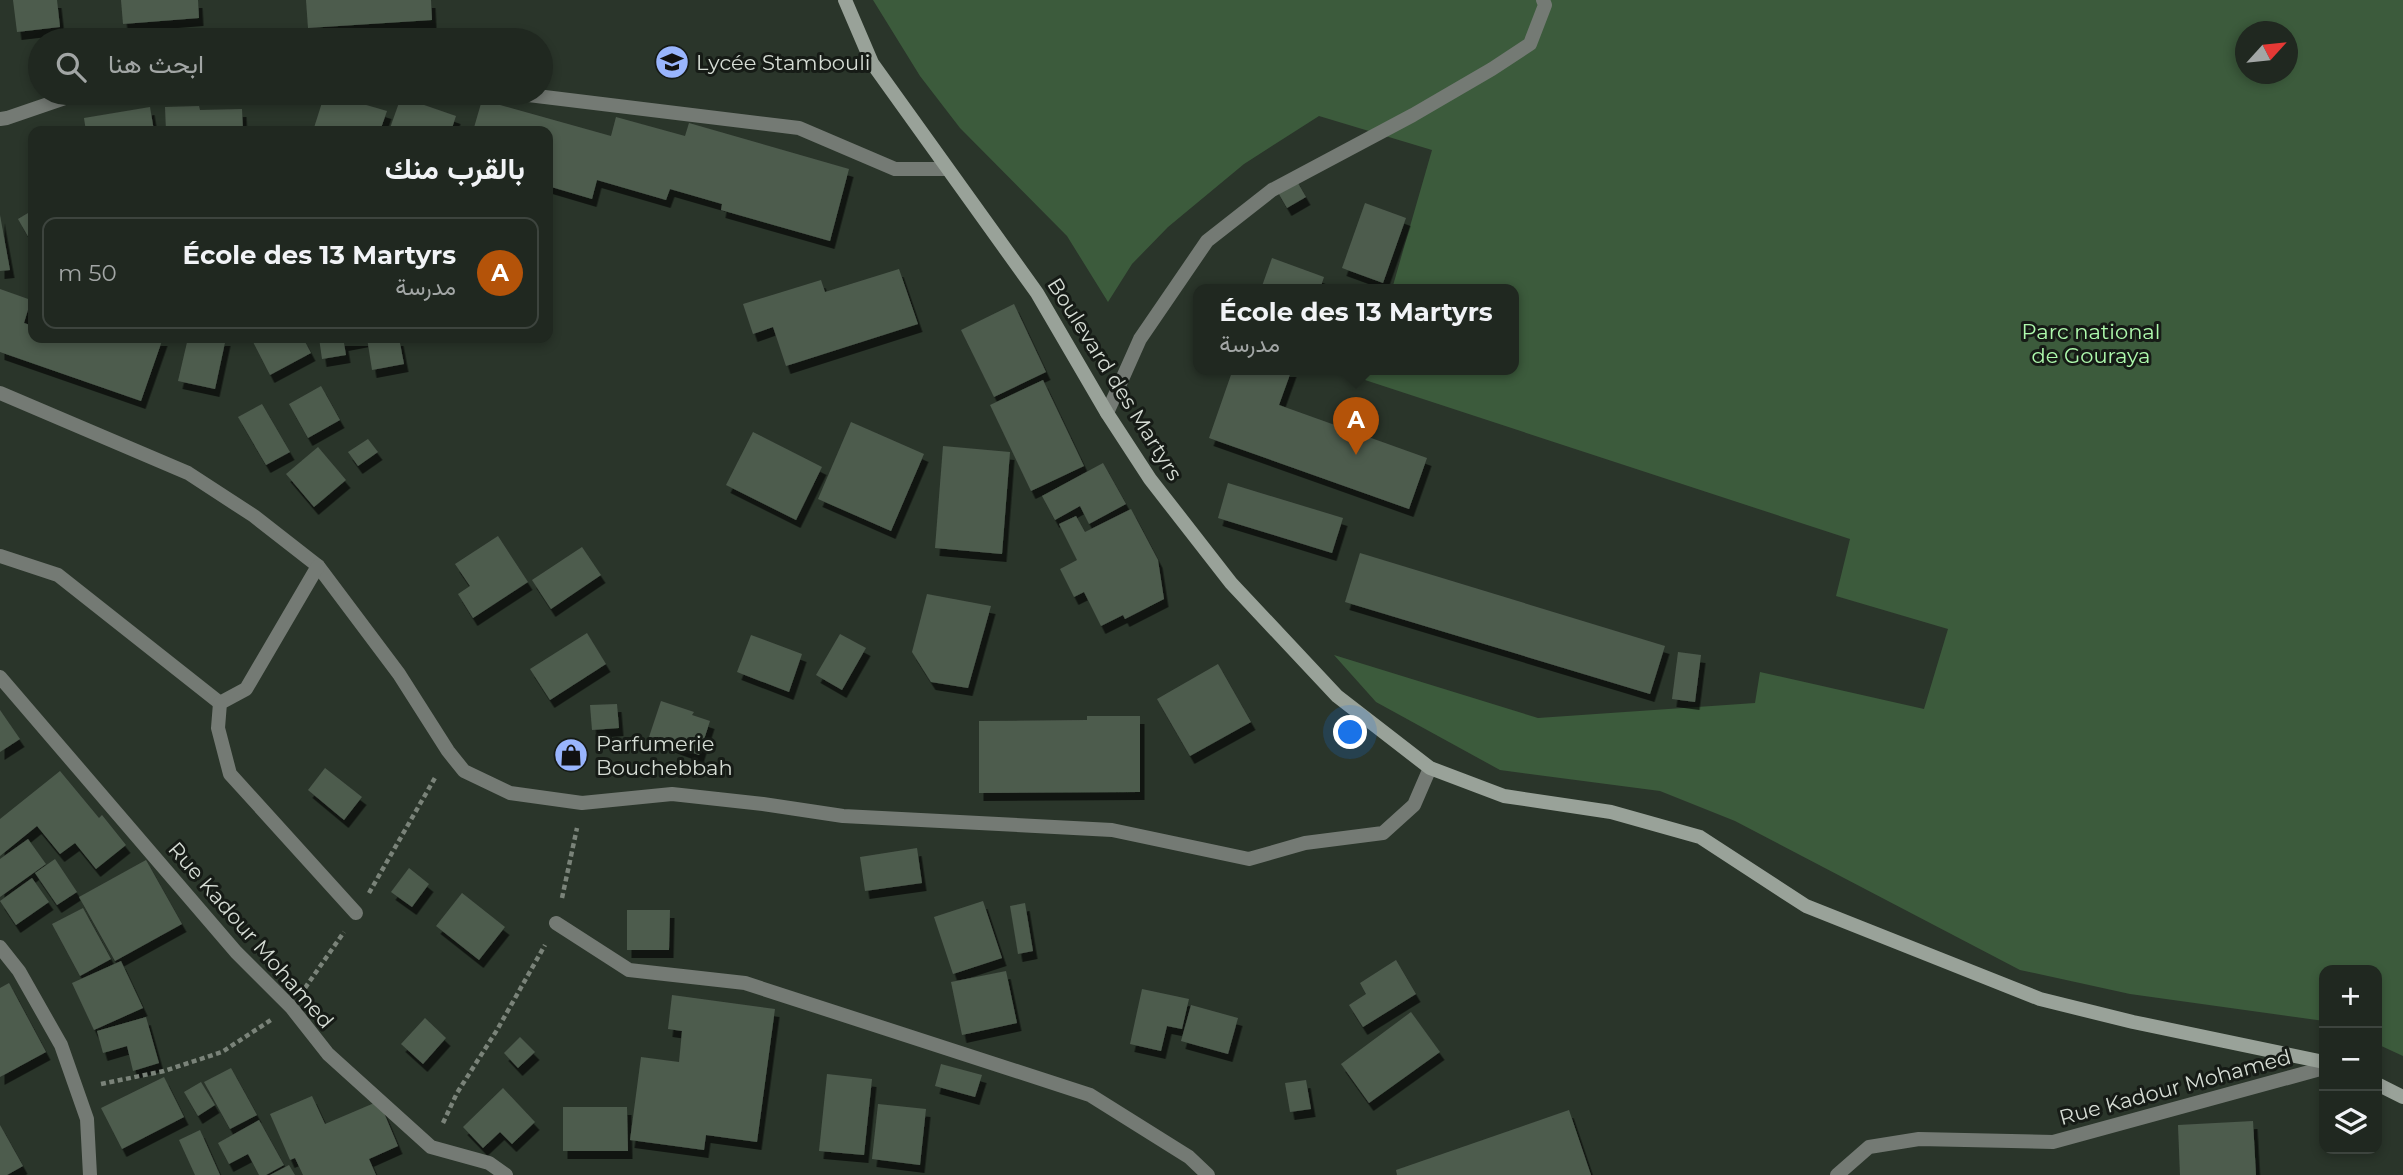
<!DOCTYPE html>
<html lang="ar">
<head>
<meta charset="utf-8">
<style>
	body { margin:0; font-family:Montserrat,Vazirmatn,sans-serif; background:#2d342d; color:#f1f3f6; direction:rtl }
	.controls { position:absolute; right:21px; bottom:21px; display:grid; overflow:hidden; border-radius:14px; box-shadow:0 4px 10px #0003 }
	.controls button { width:63px; height:63px; display:grid; place-items:center; padding:0; border:0; border-bottom:2px solid #3d443e; background:#202820; color:#f1f3f6; font:35px sans-serif }
	.compass { position:absolute; left:2235px; top:21px; width:63px; height:63px; border-radius:50%; background:#202820; box-shadow:0 4px 10px #0003; rotate:63deg }
	.you { position:absolute; left:1351px; top:733px; width:24px; height:24px; margin:-18px; border:5px solid #fff; border-radius:50%; background:#1a73e8; box-shadow:0 0 0 10px #1a73e833 }
	.badge { display:grid; place-items:center; width:46px; height:46px; border-radius:50%; background:#b45309; color:#fff; font-size:23px; font-weight:700 }
	.pin { position:absolute; translate:-50% -58px; filter:drop-shadow(0 2px 4px #0008) }
	.pin::after { content:''; position:absolute; top:37px; width:24px; height:21px; background:inherit; clip-path:polygon(0 0,100% 0,50% 100%) }
	.popup { position:absolute; left:1193px; top:284px; width:326px; height:91px; box-sizing:border-box; display:grid; place-content:center; border-radius:14px; background:#202820; filter:drop-shadow(0 2px 5px #0005); font-size:23px; white-space:nowrap; color:#a2a6a5 }
	.popup b { font-size:26px; color:#f1f3f6 }
	.popup::after { content:''; position:absolute; left:50%; top:100%; margin-left:-14px; border:14px solid transparent; border-top-color:#202820 }
	.list { margin:0; padding:0; list-style:none }
	h2 { display:flex; justify-content:space-between; align-items:center; height:91px; margin:0; padding:0 28px; font-size:30px }
	h2 small { font-size:23px; font-weight:400; color:#a2a6a5 }
	.list li { display:grid; grid-template-columns:46px 1fr auto; gap:21px; align-items:center; box-sizing:border-box; height:112px; margin:0 14px 14px; padding:0 14px; border:2px solid #3d443e; border-radius:14px }
	.list b { display:block; font-size:26px; white-space:nowrap }
	.list p { margin:0; font-size:23px; white-space:nowrap; color:#a2a6a5 }
	.list em { font-size:23px; font-style:normal; color:#a2a6a5 }
	.icon { flex:none; width:38px; height:38px; fill:none; stroke:currentColor; stroke-width:2; stroke-linecap:round; stroke-linejoin:round }
	.map { position:relative; flex:none; width:2403px; height:1175px; overflow:hidden; direction:ltr }
	.search { position:absolute; background:#202820; box-shadow:0 4px 10px #0003; left:28px; top:28px; width:525px; height:77px; display:flex; align-items:center; gap:18px; box-sizing:border-box; padding:0 24px; border-radius:38px; color:#a2a6a5; font-size:26px }
	.panel { position:absolute; background:#202820; box-shadow:0 4px 10px #0003; left:28px; top:126px; width:525px; height:217px; border-radius:14px; direction:rtl }
	.map>svg:first-child { display:block }
	.green { fill:#3c5b3c; fill-rule:evenodd }
	.building { fill:#4e5b4e; filter:url(#shadow) }
	.lines { fill:none; stroke-linecap:round; stroke-linejoin:round }
	.path { stroke:#7a8379; stroke-width:4.5; stroke-dasharray:5 3.5; stroke-linecap:butt }
	.service { stroke:#747a74; stroke-width:14 }
	.minor { stroke:#747a74; stroke-width:14 }
	.secondary { stroke:#99a299; stroke-width:14 }
	.labels { text-anchor:middle; dominant-baseline:central; stroke-width:6; stroke-linejoin:round; paint-order:stroke }
	.poi-label { font-size:21px; fill:#d5dcd4; stroke:#161b16; text-anchor:start }
	.park-label { font-size:21px; fill:#aefaad; stroke:#161b16 }
	.street-label { font-size:21px; fill:#d5dcd4; stroke:#161b16 }
</style>
</head>
<body>
<div class="map">
<svg width="2403" height="1175" viewBox="0 0 2403 1175">
	<defs>
		<filter id="shadow"><feDropShadow dx="4.5" dy="8" stdDeviation="0" flood-color="#0009"/></filter>
	</defs>
	<rect width="100%" height="100%" fill="#2a352a"/>
	<!-- green -->
	<path class="green" d="M873,0h1530v1056l-26,-12v-74h-53v51l-194,-27 -110,-24 -285,-149 -75,-30 -160,-21 -124,-68 -42,-47 204,63 217,-15 5,-31 164,37 24,-80 -112,-33 14,-57 -485,-159 3,-11h146v-80h-122l40,-139 -113,-34 -75,48 -76,63 -36,37 -24,38 -41,-66 -107,-108 -40,-52zM2246,32h42v42h-42z"/>
	<!-- building -->
	<g class="building">
		<path d="M13,0h44l3,27 -43,5z"/>
		<path d="M121,0h77l1,18 -76,6z"/>
		<path d="M306,0h125l1,20 -124,8z"/>
		<path d="M325,93l62,18 -7,20h-67z"/>
		<path d="M401,97l55,19 -5,15h-62z"/>
		<path d="M482,100l129,36 5,-19 69,19 4,-13 160,46 -19,72 -109,-31 1,-6 -52,-15 -4,11 -69,-20 -5,19 -44,-13v-55h-75z"/>
		<path d="M199,106l1,4 42,-1 1,22h-77l-1,-24z"/>
		<path d="M150,107l4,24h-68l-2,-13z"/>
		<path d="M1295,178l11,19 -19,11 -11,-19z"/>
		<path d="M1365,203l41,15 -23,65 -41,-15z"/>
		<path d="M33,210v35l-15,-26z"/>
		<path d="M0,215l10,55 -10,1z"/>
		<path d="M1272,258l52,19 -4,12h-59z"/>
		<path d="M899,269l19,55 -132,42 -13,-39 -20,7 -10,-30 78,-24 4,12z"/>
		<path d="M0,289l31,11 -7,23 9,3v12h130l-22,63 -141,-49z"/>
		<path d="M1014,304l32,68 -52,25 -33,-67z"/>
		<path d="M188,338h38l-11,51 -37,-8z"/>
		<path d="M251,338h52l8,15 -41,22z"/>
		<path d="M319,338h46v1l-21,4 2,12 -24,4z"/>
		<path d="M367,338h32l5,26 -32,6z"/>
		<path d="M1233,369h59l-13,36 148,53 -18,51 -200,-71z"/>
		<path d="M1043,380l41,86 -53,25 -41,-86z"/>
		<path d="M321,386l19,34 -32,18 -19,-34z"/>
		<path d="M262,404l28,48 -24,13 -28,-48z"/>
		<path d="M851,422l73,32 -33,77 -73,-32z"/>
		<path d="M753,432l69,35 -26,53 -70,-35z"/>
		<path d="M368,439l10,13 -20,14 -10,-14z"/>
		<path d="M943,446l67,6 -8,102 -67,-6z"/>
		<path d="M318,447l28,33 -32,27 -28,-33z"/>
		<path d="M1103,463l23,41 -37,20 -9,-18 -25,14 -13,-24z"/>
		<path d="M1228,483l115,35 -11,35 -114,-35z"/>
		<path d="M1131,509l27,51 6,39 -39,20 -2,-4 -22,11 -17,-34 -10,5 -14,-28 17,-9 -18,-36 17,-8 9,16z"/>
		<path d="M498,536l30,46 -55,36 -15,-24 12,-8 -15,-22z"/>
		<path d="M582,547l19,28 -50,34 -19,-29z"/>
		<path d="M1360,553l305,93 -15,48 -305,-92z"/>
		<path d="M927,594l64,12 -23,82 -37,-6 -19,-30z"/>
		<path d="M587,633l19,31 -56,36 -20,-31z"/>
		<path d="M840,634l26,14 -24,42 -26,-15z"/>
		<path d="M751,635l51,19 -13,38 -52,-20z"/>
		<path d="M1678,652l23,3 -6,47 -23,-3z"/>
		<path d="M1218,664l33,58 -61,34 -33,-57z"/>
		<path d="M661,701l33,11 -2,3 18,6 -11,34 -50,-18z"/>
		<path d="M617,704l2,24 -27,2 -2,-25z"/>
		<path d="M0,710l20,29 -20,13z"/>
		<path d="M1087,716h53v76l-161,1v-72l108,-1z"/>
		<path d="M325,768l37,29 -18,23 -36,-30z"/>
		<path d="M60,771l39,47 3,-3 24,30 -30,24 -21,-26 -15,11 -23,-28 -37,30v-37z"/>
		<path d="M28,839l18,25 -46,33v-38z"/>
		<path d="M917,848l5,35 -57,8 -5,-34z"/>
		<path d="M55,859l22,33 -20,13 -22,-32z"/>
		<path d="M146,860l36,64 -67,37 -36,-64z"/>
		<path d="M409,868l20,16 -17,23 -21,-15z"/>
		<path d="M32,878l17,24 -33,23 -16,-24z"/>
		<path d="M462,893l43,34 -26,33 -43,-34z"/>
		<path d="M983,901l19,57 -49,16 -19,-57z"/>
		<path d="M1025,903l8,48 -15,3 -8,-48z"/>
		<path d="M83,908l28,51 -31,17 -28,-52z"/>
		<path d="M627,910h43l-1,40h-42z"/>
		<path d="M1396,960l20,34 -53,33 -14,-22 17,-11 -6,-11z"/>
		<path d="M121,961l22,47 -49,22 -22,-47z"/>
		<path d="M1006,971l11,52 -55,12 -11,-53z"/>
		<path d="M9,983l37,69 -46,25v-89z"/>
		<path d="M1142,989l47,10 -7,30 -15,-3 -6,25 -31,-7z"/>
		<path d="M672,995l103,14 -18,133 -51,-7 -2,15 -74,-10 11,-83 38,5 3,-31 -14,-2z"/>
		<path d="M1191,1005l47,13 -10,36 -47,-13z"/>
		<path d="M1411,1012l29,40 -71,51 -28,-39z"/>
		<path d="M146,1017l13,46 -26,8 -6,-25 -24,7 -6,-22z"/>
		<path d="M425,1018l21,20 -23,26 -22,-20z"/>
		<path d="M520,1037l15,15 -17,16 -14,-15z"/>
		<path d="M941,1064l41,11 -7,22 -40,-11z"/>
		<path d="M231,1068l26,47 -27,14 -26,-47z"/>
		<path d="M827,1074l45,5 -8,76 -45,-4z"/>
		<path d="M164,1077l20,40 -62,32 -21,-41z"/>
		<path d="M1306,1080l5,29 -21,3 -5,-29z"/>
		<path d="M201,1082l14,23 -17,11 -14,-24z"/>
		<path d="M503,1088l32,34 -23,22 -12,-12 -17,16 -20,-21z"/>
		<path d="M312,1096l13,28 54,-23 19,45 -29,13 7,16h-73l-8,-17 -5,2 -20,-46z"/>
		<path d="M878,1104l48,5 -6,56 -48,-6z"/>
		<path d="M563,1107h64l1,44h-65z"/>
		<path d="M1569,1110l22,65h-194l-1,-5z"/>
		<path d="M259,1120l25,45 -18,10h-7l-11,-21 -19,10 -11,-21z"/>
		<path d="M2253,1121l3,54h-76l-2,-50z"/>
		<path d="M0,1125l23,41 -16,9h-7z"/>
		<path d="M200,1130l20,45h-25l-16,-35z"/>
		<path d="M289,1165l6,10h-25z"/>
	</g>
	<g class="lines">
		<!-- path -->
		<g class="path">
			<path d="M369,893l67,-117"/>
			<path d="M562,898l15,-70"/>
			<path d="M305,988l39,-56"/>
			<path d="M101,1084l63,-13 58,-19 49,-32"/>
			<path d="M443,1123l14,-30 40,-63 48,-85"/>
		</g>
		<!-- service -->
		<g class="service">
			<path d="M512,93l287,35 96,41h51"/>
			<path d="M0,119l7,-1 73,-25"/>
			<path d="M556,923l73,47 116,13 345,112 99,62 19,18"/>
		</g>
		<!-- minor -->
		<g class="minor">
			<path d="M0,393l188,80 66,43 64,50 81,108 49,77 16,20 46,22 72,10 90,-9 91,10 80,12 269,14 137,29 56,-16 78,-10 31,-28 16,-37"/>
			<path d="M1107,413l33,-74 67,-98 65,-51 141,-75 79,-46 38,-25 15,-39 -2,-5"/>
			<path d="M0,556l58,19 162,128"/>
			<path d="M318,566l-72,123 -26,14 -2,25 12,46 126,139"/>
			<path d="M0,677l236,275 55,55 37,47 103,93 58,16 17,12"/>
			<path d="M0,947l19,24 42,74 26,74 3,56"/>
			<path d="M1837,1175l32,-28 50,-8 134,3 271,-74"/>
		</g>
		<!-- secondary -->
		<g class="secondary">
			<path d="M845,0l27,63 165,230 70,120 43,66 81,104 106,113 93,72 74,28 107,16 89,25 106,69 234,93 93,23 191,40"/>
			<path d="M2377,1084l26,13"/>
		</g>
	</g>
	<!-- icons -->
	<defs>
		<g id="school-disc" transform="scale(1.75)"><circle r="9.5" fill="#99b5fd" stroke="#161b16"/><path d="M0-5L7-2L0 1L-7-2ZM-4 1L0 2.5L4 1V4Q0 6-4 4Z" fill="#111"/></g>
		<g id="shop-disc" transform="scale(1.75)"><circle r="9.5" fill="#99b5fd" stroke="#161b16"/><path d="M-5-2.5h2.3a2.7 3.5 0 0 1 5.4 0H5L5.5 6h-11ZM-1.5-2.5h3a1.5 2.3 0 0 0-3 0Z" fill="#111"/></g>
	</defs>
	<g fill-rule="evenodd">
		<use href="#school-disc" x="672" y="62"/>
		<use href="#shop-disc" x="571" y="755"/>
	</g>
	<g class="labels">
		<!-- poi labels -->
		<g class="poi-label">
			<text x="696" y="62">Lycée Stambouli</text>
			<text x="596" y="743">Parfumerie<tspan x="596" dy="24">Bouchebbah</tspan></text>
		</g>
		<!-- park labels -->
		<g class="park-label">
			<text x="2091" y="331">Parc national<tspan x="2091" dy="24">de Gouraya</tspan></text>
		</g>
		<!-- street labels -->
		<g class="street-label">
			<text transform="translate(1115 379) rotate(58)">Boulevard des Martyrs</text>
			<text transform="translate(251 935) rotate(49)">Rue Kadour Mohamed</text>
			<text transform="translate(2175 1087) rotate(-15)">Rue Kadour Mohamed</text>
		</g>
	</g>
</svg>
<div class="controls">
<button>+</button>
<button>−</button>
<button><svg class="icon" aria-label="layers" viewBox="0 0 24 24"><path d="M12 4l9 5-9 5-9-5zM3 14l9 5 9-5"/></svg></button>
</div>
<svg class="compass" viewBox="-18 -18 36 36"><path d="M0-13l5 13h-10z" fill="#e53935"/><path d="M0 13l5-13h-10z" fill="#a2a6a5"/></svg>
<div class="you"></div>
<div class="pin badge" style="left:1356px;top:455px">A</div>
<div class="popup"><b>École des 13 Martyrs</b>مدرسة</div>
<div class="search"><svg class="icon" aria-label="search" viewBox="0 0 24 24"><circle cx="10" cy="10" r="6"/><path d="M15 15l6 6"/></svg>ابحث هنا</div>
<section class="panel">
<h2>بالقرب منك<small></small></h2>
<ul class="list">
<li><span class="badge">A</span><div><b>École des 13 Martyrs</b><p>مدرسة</p></div><em>50 m</em></li>
</ul>
</section>
</div>
</body>
</html>
